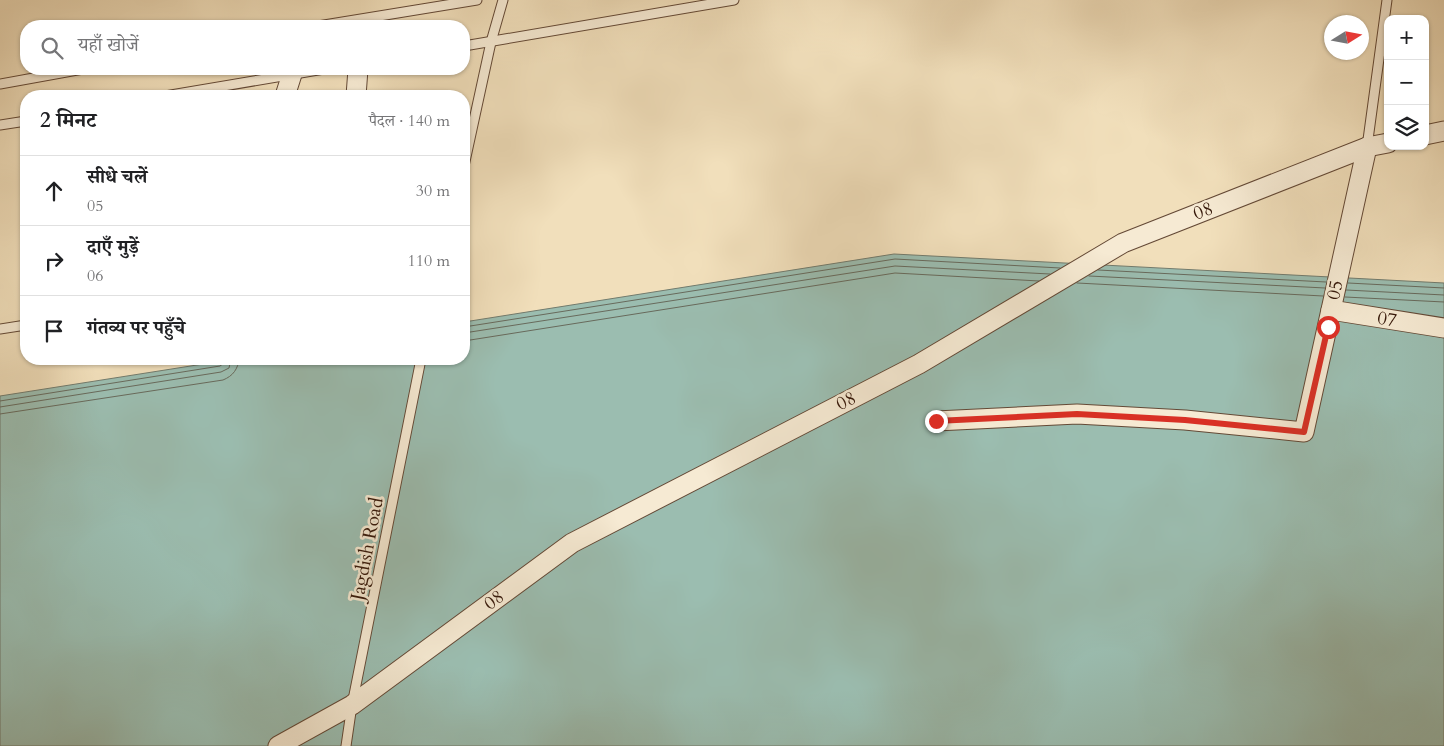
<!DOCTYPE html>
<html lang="hi">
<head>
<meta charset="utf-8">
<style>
	body { margin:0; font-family:Cardo,"Noto Serif Devanagari",serif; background:#f6f6f6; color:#202124 }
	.controls { position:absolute; right:15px; top:15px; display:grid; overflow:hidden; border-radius:10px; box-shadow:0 1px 4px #0004 }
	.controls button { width:45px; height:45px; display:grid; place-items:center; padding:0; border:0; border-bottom:1px solid #e0e0e0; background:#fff; color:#202124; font:25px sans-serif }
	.compass { position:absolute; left:1324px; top:15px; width:45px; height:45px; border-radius:50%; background:#fff; box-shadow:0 1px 4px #0004; rotate:79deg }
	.stop { position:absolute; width:15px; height:15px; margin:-11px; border:4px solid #d93025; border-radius:50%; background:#fff }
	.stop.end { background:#d93025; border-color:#fff; box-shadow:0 1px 5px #0008 }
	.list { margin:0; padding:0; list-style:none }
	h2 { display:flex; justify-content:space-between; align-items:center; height:65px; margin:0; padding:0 20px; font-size:21px }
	h2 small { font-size:16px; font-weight:400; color:#757577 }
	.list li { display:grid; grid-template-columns:32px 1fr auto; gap:15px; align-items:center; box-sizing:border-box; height:70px; padding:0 20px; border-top:1px solid #e0e0e0 }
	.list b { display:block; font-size:19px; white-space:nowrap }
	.list p { margin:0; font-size:16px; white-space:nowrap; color:#757577 }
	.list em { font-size:16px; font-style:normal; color:#757577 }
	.icon { flex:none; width:28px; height:28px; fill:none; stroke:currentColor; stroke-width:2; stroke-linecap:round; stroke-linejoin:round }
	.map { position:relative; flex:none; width:1444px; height:746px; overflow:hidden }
	.search { position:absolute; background:#fff; box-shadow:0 1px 4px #0004; left:20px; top:20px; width:450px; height:55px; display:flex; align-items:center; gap:12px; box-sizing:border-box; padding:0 18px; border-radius:20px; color:#757577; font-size:19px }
	.panel { position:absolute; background:#fff; box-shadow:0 1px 4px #0004; left:20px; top:90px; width:450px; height:275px; border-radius:20px }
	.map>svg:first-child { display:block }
	.water { fill:#9bbdb0; stroke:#727b6d }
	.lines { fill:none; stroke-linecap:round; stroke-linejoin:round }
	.shore { stroke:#686a5c; stroke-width:1 }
	.service-casing { stroke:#644936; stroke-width:11 }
	.minor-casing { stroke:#644936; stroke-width:21 }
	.service { stroke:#f6ead3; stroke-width:9 }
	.minor { stroke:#f6ead3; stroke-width:19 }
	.route { stroke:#d93025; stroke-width:6 }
	.labels { text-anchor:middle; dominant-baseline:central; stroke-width:5; stroke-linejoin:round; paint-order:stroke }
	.street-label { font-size:19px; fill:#351709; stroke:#f6ead3 }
</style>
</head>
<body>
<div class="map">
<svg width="1444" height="746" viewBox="0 0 1444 746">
	<rect width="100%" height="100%" fill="#f1dfbb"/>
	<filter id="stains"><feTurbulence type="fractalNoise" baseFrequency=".004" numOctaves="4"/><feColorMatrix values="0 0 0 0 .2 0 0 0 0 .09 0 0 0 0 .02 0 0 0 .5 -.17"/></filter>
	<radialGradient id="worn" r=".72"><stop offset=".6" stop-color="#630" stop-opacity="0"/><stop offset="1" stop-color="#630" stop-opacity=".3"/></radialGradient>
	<!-- water -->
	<path class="water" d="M894,254l550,29v463h-1444v-350l235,-37h229v-37z"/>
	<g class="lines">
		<!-- shore -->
		<g class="shore">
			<path d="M1098,270l228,12"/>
			<path d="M1089,276l236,12"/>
			<path d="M1077,283l246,13"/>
			<path d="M1348,283l96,5"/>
			<path d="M1346,290l98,5"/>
			<path d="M1345,297l99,5"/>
			<path d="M464,327l431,-68 165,9"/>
			<path d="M464,333l431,-67 155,8"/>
			<path d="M464,341l431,-68 144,8"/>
			<path d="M0,401l220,-35 4,-3 1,-4"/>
			<path d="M0,407l221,-35 8,-4 2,-9"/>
			<path d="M0,414l223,-34c10,-4 15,-11 16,-21"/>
		</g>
		<!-- service casing -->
		<g class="service-casing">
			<g id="service">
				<path d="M318,26l159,-26"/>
				<path d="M464,46l270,-46"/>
				<path d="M0,84l83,-15"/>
				<path d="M165,96l159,-27"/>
				<path d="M0,125l26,-4"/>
				<path d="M1367,147l20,-147"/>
				<path d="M464,166l27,-124 12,-42"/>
				<path d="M0,329l26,-4"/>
				<path d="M346,746l6,-41 69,-346"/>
			</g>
		</g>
		<!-- minor casing -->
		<g class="minor-casing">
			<g id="minor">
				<path d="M285,96l7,-22"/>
				<path d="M356,96l2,-27"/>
				<path d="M1425,135l19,-4"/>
				<path d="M1331,310l113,18"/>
				<path d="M936,421l141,-7 108,6 119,12 63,-285"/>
				<path d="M278,746l74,-41 220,-162 347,-179 204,-121 244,-96 21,-4"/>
			</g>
		</g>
		<!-- service -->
		<use href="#service" class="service"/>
		<!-- minor -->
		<use href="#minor" class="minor"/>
	</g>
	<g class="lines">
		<!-- route -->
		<path class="route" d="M936,421l141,-7 108,6 119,12 24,-105"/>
	</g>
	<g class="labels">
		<!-- street labels -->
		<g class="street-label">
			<text transform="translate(1203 211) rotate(-21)">08</text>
			<text transform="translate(1335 290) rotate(-78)">05</text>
			<text transform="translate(1387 319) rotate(9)">07</text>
			<text transform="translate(846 401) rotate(-27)">08</text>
			<text transform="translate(367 549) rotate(-79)">Jagdish Road</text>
			<text transform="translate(494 600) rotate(-37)">08</text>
		</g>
	</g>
	<rect width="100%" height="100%" filter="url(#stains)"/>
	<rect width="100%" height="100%" fill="url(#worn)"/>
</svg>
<div class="controls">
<button>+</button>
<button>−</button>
<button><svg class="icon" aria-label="layers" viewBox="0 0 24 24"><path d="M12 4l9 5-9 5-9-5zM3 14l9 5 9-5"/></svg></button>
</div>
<svg class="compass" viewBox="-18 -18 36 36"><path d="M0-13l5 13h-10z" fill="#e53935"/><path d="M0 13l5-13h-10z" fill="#757577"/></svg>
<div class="stop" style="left:1328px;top:327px"></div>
<div class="stop end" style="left:936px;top:421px"></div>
<div class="search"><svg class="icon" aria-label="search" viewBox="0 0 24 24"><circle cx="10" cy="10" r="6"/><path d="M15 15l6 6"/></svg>यहाँ खोजें</div>
<section class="panel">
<h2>2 मिनट<small>पैदल · 140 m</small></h2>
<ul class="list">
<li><svg class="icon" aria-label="ahead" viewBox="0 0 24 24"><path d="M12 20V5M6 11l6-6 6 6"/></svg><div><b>सीधे चलें</b><p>05</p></div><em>30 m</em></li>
<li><svg class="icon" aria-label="right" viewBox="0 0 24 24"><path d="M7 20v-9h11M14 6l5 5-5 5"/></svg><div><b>दाएँ मुड़ें</b><p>06</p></div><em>110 m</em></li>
<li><svg class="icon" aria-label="arrive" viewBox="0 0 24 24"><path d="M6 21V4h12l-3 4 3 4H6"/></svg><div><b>गंतव्य पर पहुँचे</b></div></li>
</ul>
</section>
</div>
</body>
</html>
